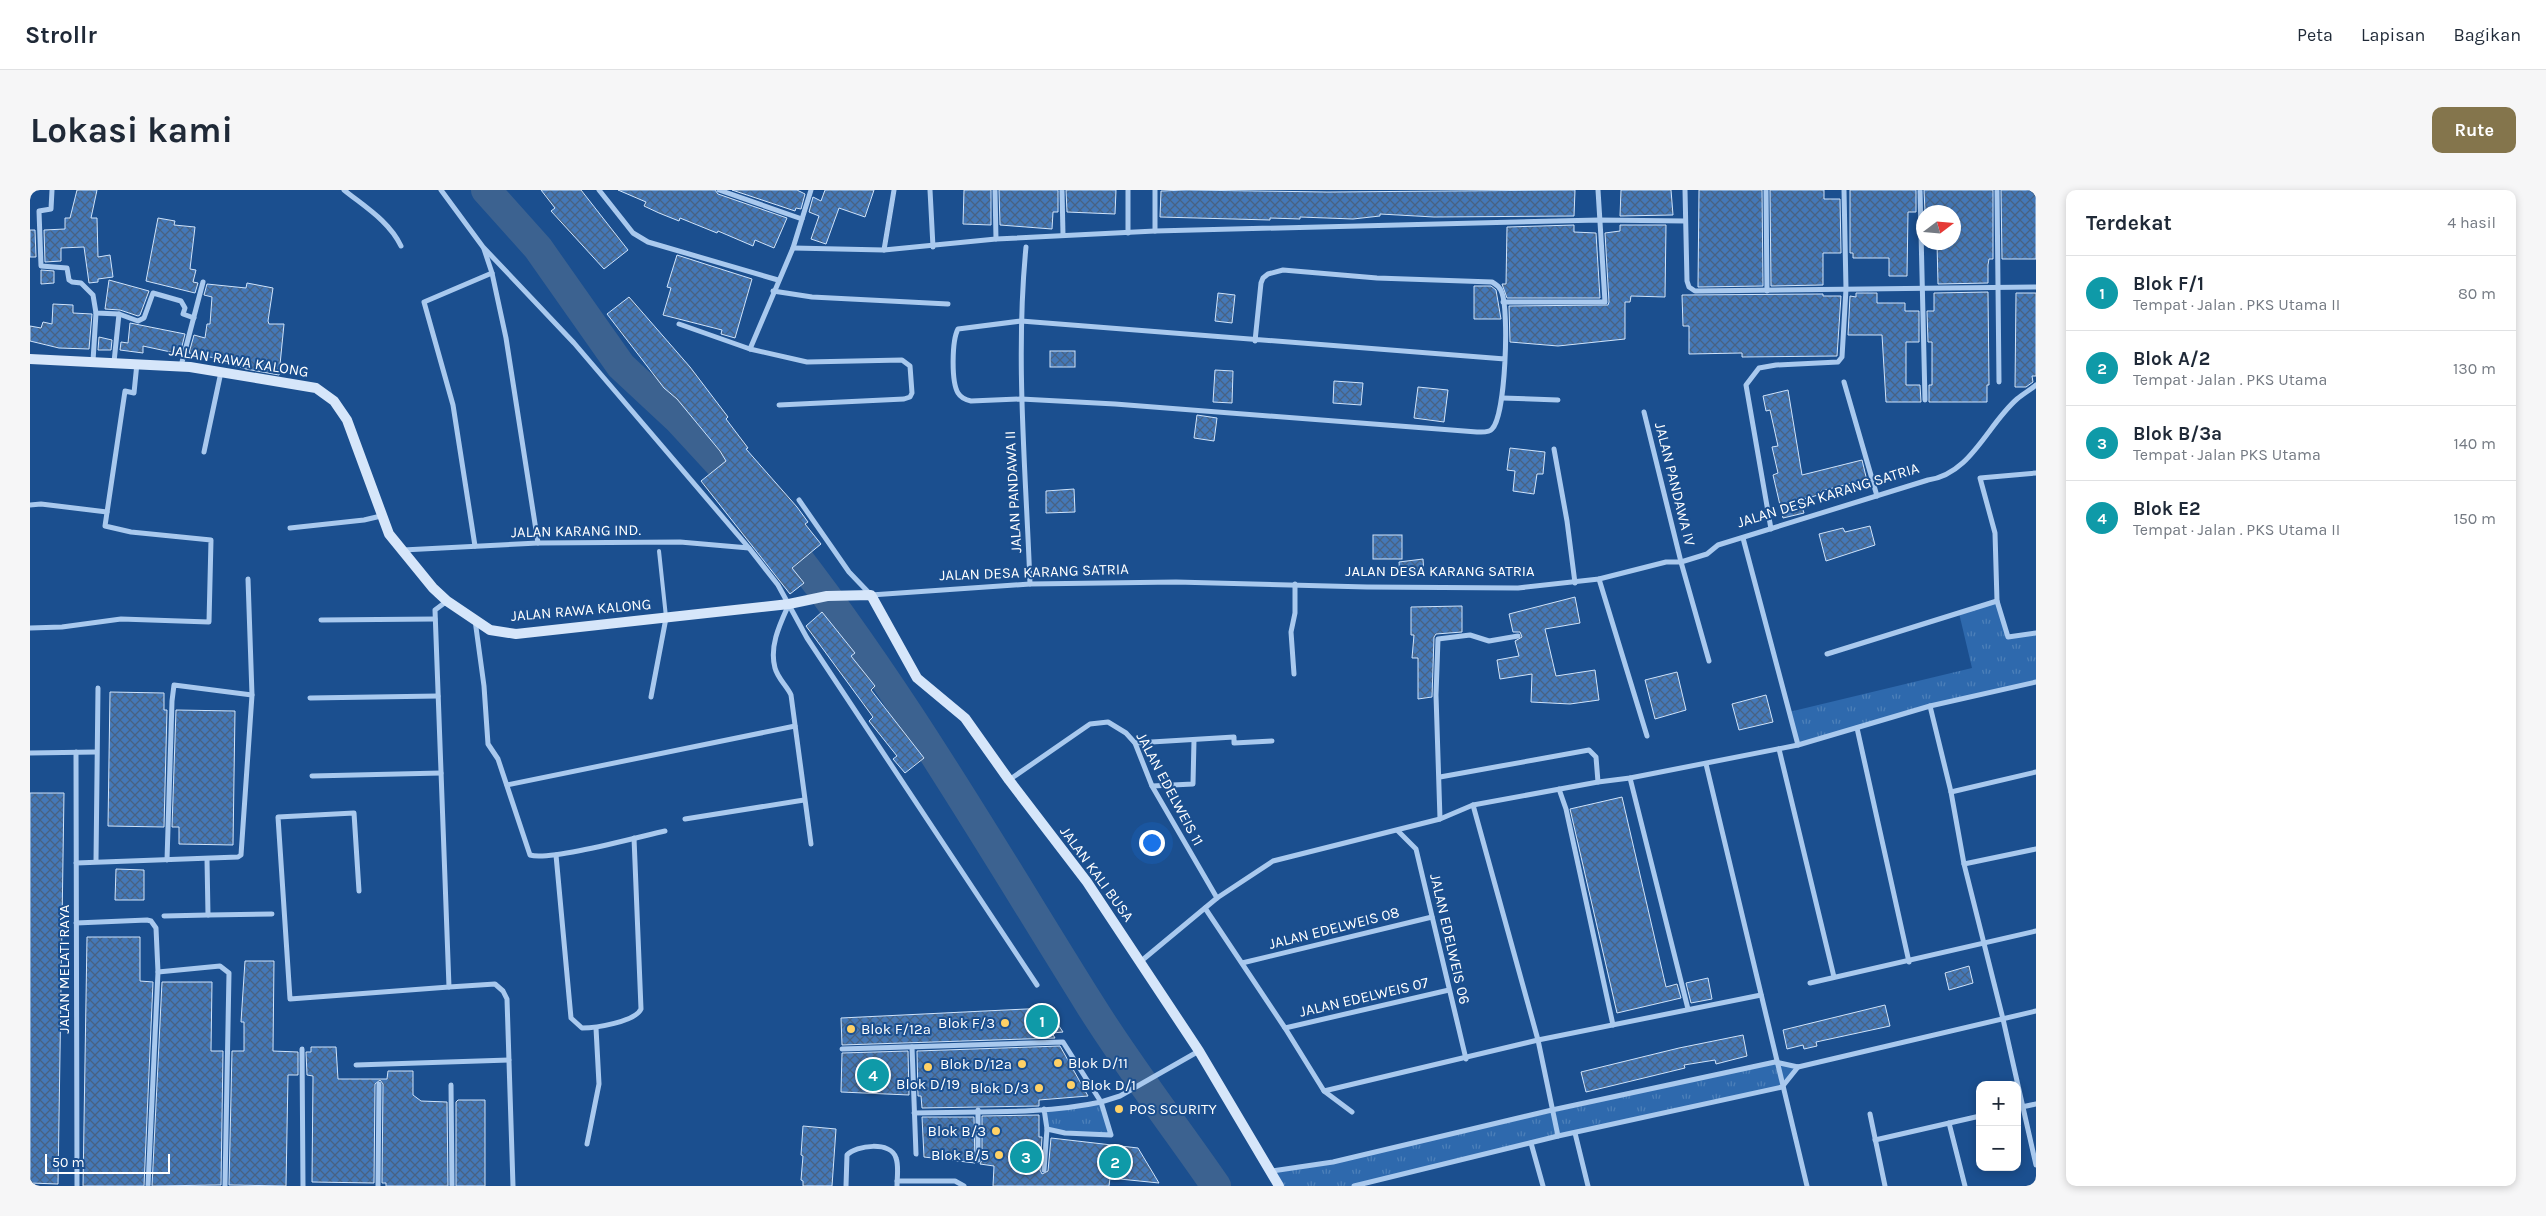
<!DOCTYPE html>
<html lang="id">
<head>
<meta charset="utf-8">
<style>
	body { margin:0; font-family:Karla,sans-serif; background:#f6f6f7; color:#1f2937 }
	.controls { position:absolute; right:15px; bottom:15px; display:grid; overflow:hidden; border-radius:10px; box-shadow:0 2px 8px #0003 }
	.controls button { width:45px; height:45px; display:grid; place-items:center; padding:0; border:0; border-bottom:1px solid #e0e1e3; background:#fff; color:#1f2937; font:25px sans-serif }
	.compass { position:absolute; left:1886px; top:15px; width:45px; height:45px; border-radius:50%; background:#fff; box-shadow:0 2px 8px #0003; rotate:74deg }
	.scale { position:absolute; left:15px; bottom:12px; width:125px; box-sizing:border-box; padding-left:5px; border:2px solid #fff; border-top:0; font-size:14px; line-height:18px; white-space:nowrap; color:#fff; -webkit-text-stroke:4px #1b4f8f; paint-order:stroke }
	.you { position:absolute; left:1121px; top:652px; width:18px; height:18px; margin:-12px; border:4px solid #fff; border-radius:50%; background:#1a73e8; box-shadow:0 0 0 8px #1a73e833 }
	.badge { display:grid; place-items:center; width:32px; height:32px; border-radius:50%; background:#84754c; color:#fff; font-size:16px; font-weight:700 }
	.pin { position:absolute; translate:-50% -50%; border:2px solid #fff; box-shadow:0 1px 5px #0006 }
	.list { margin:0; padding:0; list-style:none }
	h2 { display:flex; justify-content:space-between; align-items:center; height:65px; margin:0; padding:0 20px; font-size:21px }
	h2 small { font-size:16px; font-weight:400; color:#747a83 }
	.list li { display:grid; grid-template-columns:32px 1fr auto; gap:15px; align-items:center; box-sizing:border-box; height:75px; padding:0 20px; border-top:1px solid #e0e1e3 }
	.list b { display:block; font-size:19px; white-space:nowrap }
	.list p { margin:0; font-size:16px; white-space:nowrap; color:#747a83 }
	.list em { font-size:16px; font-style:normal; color:#747a83 }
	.map { position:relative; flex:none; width:2006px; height:996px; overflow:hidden; border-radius:10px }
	header { display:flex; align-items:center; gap:30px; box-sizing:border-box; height:70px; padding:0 25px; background:#fff; border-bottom:1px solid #e0e1e3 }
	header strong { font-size:24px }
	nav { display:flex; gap:28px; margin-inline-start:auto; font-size:18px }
	.intro { display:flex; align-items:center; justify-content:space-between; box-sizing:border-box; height:120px; padding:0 30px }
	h1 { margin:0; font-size:35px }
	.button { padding:12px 22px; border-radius:10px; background:#84754c; color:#fff; font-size:18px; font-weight:700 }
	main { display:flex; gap:30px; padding:0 30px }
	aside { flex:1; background:#fff; border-radius:10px; box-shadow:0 2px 8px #0003 }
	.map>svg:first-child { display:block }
	.grass { fill:url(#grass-tufts) }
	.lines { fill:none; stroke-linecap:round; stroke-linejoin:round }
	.river { stroke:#3c6290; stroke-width:30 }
	.building { fill:url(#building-cross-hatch); stroke:#cfe3fa }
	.lane { stroke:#a9c9ee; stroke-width:4 }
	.street { stroke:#a9c9ee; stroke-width:5 }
	.secondary { stroke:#d6e6fa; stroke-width:10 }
	.poi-dot { fill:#ffd166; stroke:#1b4f8f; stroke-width:2 }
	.labels { text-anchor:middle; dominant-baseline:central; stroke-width:4; stroke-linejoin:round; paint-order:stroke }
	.street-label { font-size:15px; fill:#fff; stroke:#1b4f8f }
	.poi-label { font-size:15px; fill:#fff; stroke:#1b4f8f; text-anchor:end }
</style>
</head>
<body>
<header>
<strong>Strollr</strong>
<nav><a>Peta</a><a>Lapisan</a><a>Bagikan</a></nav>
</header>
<div class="intro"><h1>Lokasi kami</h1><a class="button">Rute</a></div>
<main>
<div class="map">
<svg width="2006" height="996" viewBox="0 0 2006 996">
	<defs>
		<pattern id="grass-tufts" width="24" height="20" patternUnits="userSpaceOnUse" patternTransform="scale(1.25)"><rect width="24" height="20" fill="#2e69ad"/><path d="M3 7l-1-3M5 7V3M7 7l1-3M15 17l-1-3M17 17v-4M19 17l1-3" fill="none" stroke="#4d80b9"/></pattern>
		<pattern id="building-cross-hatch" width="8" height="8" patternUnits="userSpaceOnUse" patternTransform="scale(1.25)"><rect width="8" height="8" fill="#4478b7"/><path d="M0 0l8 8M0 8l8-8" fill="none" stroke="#486282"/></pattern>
	</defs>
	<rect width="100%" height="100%" fill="#1b4f8f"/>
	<!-- grass -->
	<g class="grass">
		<path d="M1967,411l11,35 28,-3v49l-106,24 -132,39 -9,-33 183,-44 -13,-55z"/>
		<path d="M1745,872l23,5 -16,20 -207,46 -221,53h-75l-7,-15 61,-9z"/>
		<path d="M1071,912l10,33 -64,-6 -3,-20z"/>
	</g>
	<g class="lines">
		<!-- river -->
		<g class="river">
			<path d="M456,0l52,58 83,118 58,54 70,76"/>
			<path d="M746,340c118,148 213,313 313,473 39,63 85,122 127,183"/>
		</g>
	</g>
	<!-- building -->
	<g class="building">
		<path d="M47,0h20l-6,28h6l1,39 12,-2 3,22 -15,2v3l-9,1 -5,-36 -23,1v13l-16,1 -1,-32 21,-1v-11h5z"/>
		<path d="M511,0h40l47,60 -24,19 -53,-58 4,-3z"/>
		<path d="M588,0h97l3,4 69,24 -13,30 -19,-8 -2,6 -35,-15 -1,2 -37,-15 -1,3 -20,-8 -15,-7 2,-4z"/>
		<path d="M702,0h65l8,4 -4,15 -5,-1 -1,3z"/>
		<path d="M795,0h49l-9,27 -26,-9 -13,36 -15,-5 8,-23 -10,-4 4,-15 8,4z"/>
		<path d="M934,0h27v35l-28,-1z"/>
		<path d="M969,0h59v22h-5l-1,17 -52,-4z"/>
		<path d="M1036,0h50l-1,24 -48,-2z"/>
		<path d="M1156,0l142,2 247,-2 -1,26 -140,1 -54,-3v2l-27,3 -53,-2v2l-30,-1v2l-110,-3 1,-26z"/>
		<path d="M1591,0h50l2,25 -53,1z"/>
		<path d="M1669,0h63l1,96 -65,1z"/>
		<path d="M1740,0h54v9h16l1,54h-18v32l-52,1z"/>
		<path d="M1820,0h66v22h-8l-1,64h-18v-18h-36v-5h-3z"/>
		<path d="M1894,0h69v69h-4l-1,6v18l-50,1 -1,-42h17v-30h-29z"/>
		<path d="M1971,0h35v69h-34z"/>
		<path d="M128,28l17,3 -1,4 21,2 -5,42 6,1 -3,12 5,1 -3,10 -49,-12z"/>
		<path d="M1544,35v7l22,1 4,65h-93l-5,-14h4l1,-57z"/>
		<path d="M1590,35h46l-1,72 -34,-1 -1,6h-5v37l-67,7 -48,-4 -1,-36 99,-1 1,-3 -4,-69 15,-2z"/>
		<path d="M0,40h5l1,27h-6z"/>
		<path d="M647,65l75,24 -17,59 -14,-4 1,-4 -59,-15 8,-27 -4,-1z"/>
		<path d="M11,80l13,1v12l-13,1z"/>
		<path d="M79,90l40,11 -9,24 -2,1 -18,-6 -15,-1z"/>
		<path d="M217,93l26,5 -5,33 1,3h15l-5,51 -33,-6 -26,-8v-2l-31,-6 5,-18 11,3 2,-14h3l2,-27 -8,-2 3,-11 39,4z"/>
		<path d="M1444,96h17l5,4 5,29h-27z"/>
		<path d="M1958,102l1,93h-2v17h-58v-17h3v-43h-4l-1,-31h7v-18z"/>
		<path d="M1188,103l17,2 -3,28 -17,-2z"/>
		<path d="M1826,103h21v10h28v8h14v31h-13v43h14l1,17h-35l-4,-67h-34l2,-39 6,1z"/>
		<path d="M1986,103h20v83h-4l1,6 -7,5h-11z"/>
		<path d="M1793,104v2h18l-4,60 -95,1v-4l-53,1v-28h-6l-1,-31z"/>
		<path d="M599,107l61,70 38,50 -2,2 22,29 -2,1 51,58 11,15 -3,2 16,20 -29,24 12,15 -14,11 -89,-113 25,-20 -6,-10 -43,-52 -13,-11 -57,-74z"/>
		<path d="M23,114l20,1v8l19,1 -3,35 -30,-1 -29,-7v-15l11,2 2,-6 9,2z"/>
		<path d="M100,133l55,11 -5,20 -37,-8v7l-23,-3 1,-8 7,1z"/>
		<path d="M69,147l13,3 -1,10h-13z"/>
		<rect x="1020" y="161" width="25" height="16"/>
		<path d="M1185,180l18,1 -1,32 -19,-1z"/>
		<path d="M1304,191l29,2 -2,22 -28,-2z"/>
		<path d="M1388,197l30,3 -4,32 -30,-4z"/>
		<path d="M1758,200l14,85 60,-15 6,25 -15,4 -1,-6 -31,8 1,3 -22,6 4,13 -21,5 -10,-43 5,-2 -6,-26 6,-1 -8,-36 -4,1 -3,-15z"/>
		<path d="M1167,225l20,3 -3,23 -20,-3z"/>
		<path d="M1480,258l35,4 -2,22h-6l-3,20 -21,-3 2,-20 -8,-1z"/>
		<path d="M1044,299l1,23 -29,1v-22z"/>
		<path d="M1840,336l5,19 -49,16 -7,-27 24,-6 2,4z"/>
		<rect x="1343" y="345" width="29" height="24"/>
		<path d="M1393,369l1,16 -24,2 -1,-15z"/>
		<path d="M1545,407l5,26 -35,6 11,47 39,-6 4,30 -29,4 -39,-2 1,-28 -32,5 -3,-19 22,-4 -4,-15 7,-4 -2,-5h-7l-4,-18z"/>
		<path d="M1432,416v26l-26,2 -2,3 -2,60 -14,2v-41h-6l2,-23h-3v-28z"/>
		<path d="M792,422l33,41 -4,3 24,30 -4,4 53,68 -19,15 -12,-14 4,-3 -28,-35 4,-4 -67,-91z"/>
		<path d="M1647,482l9,38 -31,9 -10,-39z"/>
		<path d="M80,502l54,1v17h3l-3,117 -56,-1z"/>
		<path d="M1736,505l7,27 -34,8 -7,-26z"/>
		<path d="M146,520l59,1 -2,134 -54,-1v-17h-7z"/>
		<path d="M0,603h34l-6,391 -28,-1z"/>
		<path d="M1592,607l44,190 11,-3 4,14 -64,15 -47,-204z"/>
		<path d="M86,679l28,1v30h-29z"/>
		<path d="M57,747h53v44l13,1 -9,204h-61z"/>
		<path d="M215,771h29l-1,90 25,1v23h-10l-2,111 -57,-1 3,-134h12v-29h-3z"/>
		<path d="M1939,776l4,17 -24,7 -4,-17z"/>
		<path d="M1678,788l4,21 -21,4 -5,-20z"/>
		<path d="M132,792h50l-1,69h12l-2,134 -69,1z"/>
		<path d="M1855,815l5,21 -74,16 1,4 -13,3 -1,-4 -16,4 -4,-19z"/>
		<path d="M1017,818l16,24 -11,1 3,5 -213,7 -1,-27z"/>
		<path d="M1713,845l4,21 -31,8 -1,-4 -31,5 1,3 -99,24 -5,-20 98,-24z"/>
		<path d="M1030,856l28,50 -49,4v6l-117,2 -1,-12h-3l-1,-45z"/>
		<path d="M281,857h25l2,32h49l1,-8h25v24l8,6 26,1 1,84h-62v-3h-4l1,-99 -3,-4 -5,4 -1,99 -62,-1 1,-106 -6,-1 -1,-23h5z"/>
		<path d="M878,861l1,44 -68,-3 1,-39z"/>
		<path d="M428,910h27v86h-29v-84z"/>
		<path d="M1009,925v22h3l-2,33 2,4 6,-3 3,-33 87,10 21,35 -49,-5 -1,8h-116l1,-20 -14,-2 2,-4v-44z"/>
		<path d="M892,927h52l1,46 -51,-6z"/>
		<path d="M773,936l33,3 -4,57h-29v-5l-2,-1 2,-24 -2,-1z"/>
	</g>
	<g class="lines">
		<!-- lane -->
		<path class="lane" d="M629,361l7,66"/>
		<!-- street -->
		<g class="street">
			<path d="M22,0l-1,19 -12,2 2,55 26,2 2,12 3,2 9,1 12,12 3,18 23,1 19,7 6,-3 9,-25 28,8 4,7 -2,6 11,4"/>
			<path d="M314,0c21,17 45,31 57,56"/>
			<path d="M411,0l42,57 91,96 175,205 29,37 29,53 230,347"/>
			<path d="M569,0l34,43 15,9 130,38"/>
			<path d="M689,0l83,29"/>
			<path d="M900,0l3,57"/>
			<path d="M965,0l1,49"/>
			<path d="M1032,0l1,45"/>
			<path d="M1098,0v43"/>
			<path d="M1125,0v41"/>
			<path d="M1655,0l2,91 2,6 6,4 341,-4"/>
			<path d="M1736,0l1,101"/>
			<path d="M1890,0l5,210"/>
			<path d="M1967,0l2,192"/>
			<path d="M996,57c-11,112 0,225 4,337"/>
			<path d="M763,58l91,2 112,-11 159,-8 444,-11 86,1"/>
			<path d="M454,59l8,24 14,65 32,205"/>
			<path d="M854,60l10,-60"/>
			<path d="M743,101l39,6 136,7"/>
			<path d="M1473,112h102l-7,-112"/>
			<path d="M649,134l71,25 57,13 95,-2 8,6 2,27 -2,4 -6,2 -125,6"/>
			<path d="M1225,151l6,-58 2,-5 5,-4 15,-4 94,8 115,4c5,3 8,5 10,11 7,18 4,122 -10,136 -3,4 -10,3 -15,3l-362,-28 -94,-5 -50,2c-5,-1 -10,-3 -13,-8 -7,-12 -6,-53 0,-64l63,-8 484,38"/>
			<path d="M720,159l43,-101 18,-58"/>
			<path d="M63,171l3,-48"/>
			<path d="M84,172l5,-48"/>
			<path d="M151,176l22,-84"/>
			<path d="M1814,192l33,114"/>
			<path d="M1472,208l56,2"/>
			<path d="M1614,222l37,150 28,99"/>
			<path d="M1524,259l13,72 8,62"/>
			<path d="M174,262l17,-80"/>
			<path d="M2006,283l-56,5 15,55 2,68 11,36 28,-4"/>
			<path d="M769,310l50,72 22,23 159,-11 146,-2 191,5 151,1 81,-9 67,-17h15l26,-8 11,-9 210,-65c43,-6 59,-55 89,-81 6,-5 13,-9 19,-14"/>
			<path d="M0,315l11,-1 66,8"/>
			<path d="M260,338l74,-8 17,-4"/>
			<path d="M1741,339l-25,-144 13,-17 17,-3 62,-3 4,-5 4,-68 -2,-99"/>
			<path d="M1713,348l55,207"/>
			<path d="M445,356l-22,-141 -29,-103 68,-29"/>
			<path d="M373,360l135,-7 142,-1 69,6"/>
			<path d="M1569,389l48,157"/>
			<path d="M759,414c-9,20 -20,42 -14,64 3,11 12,18 16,27l20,149"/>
			<path d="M291,430l114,-1"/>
			<path d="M445,430l9,66 4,58 10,15 32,96c20,6 108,-18 135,-24"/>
			<path d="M0,438l32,-1 59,-8 88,3 2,-82 -80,-8 -26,-6 20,-135 9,2 3,-30"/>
			<path d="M1797,464l170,-53"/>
			<path d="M1264,484l-3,-42 4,-19v-29"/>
			<path d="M621,507l15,-79"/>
			<path d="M280,508l128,-2"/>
			<path d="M1900,516l21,86 13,72 39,155 33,146"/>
			<path d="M1827,538l52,234"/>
			<path d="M1105,553l99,-6v6l38,-2"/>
			<path d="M1749,559l55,228"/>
			<path d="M46,562l1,434"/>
			<path d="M0,563l66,-1"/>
			<path d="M1676,574l101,422"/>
			<path d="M282,586l129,-3"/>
			<path d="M1410,587l149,-27 7,7 2,25"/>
			<path d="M1600,588l58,231"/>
			<path d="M979,590l81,-56 18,-2 18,11 9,10 17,43 65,112"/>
			<path d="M477,595l288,-59"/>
			<path d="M1122,596l41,-2 1,-44"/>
			<path d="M1529,599l7,20 47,216"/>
			<path d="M1921,602l85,-20"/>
			<path d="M1443,615l65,235 20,96"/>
			<path d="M655,629l119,-19"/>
			<path d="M1410,629l-4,-124 2,-56 32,-4 19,6 29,-5"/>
			<path d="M1368,641l18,18 50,210"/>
			<path d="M526,665l15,163 11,10c13,0 53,-6 59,-19l-7,-171"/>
			<path d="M177,669l1,56 64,-1"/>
			<path d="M137,670l5,-159 2,-16 78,10"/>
			<path d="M66,671l2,-173"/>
			<path d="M46,673l162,-6 3,-2 11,-160 -4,-116"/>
			<path d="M1934,674l72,-15"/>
			<path d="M329,701l-5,-78 -76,4 12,182 159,-12 -14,-377 12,-9"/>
			<path d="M1175,718l80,120 39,63 28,21"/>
			<path d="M134,726l44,-1"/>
			<path d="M46,733l71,-3 4,1 5,7 2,44 -10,214"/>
			<path d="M1110,772l77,-64 56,-37 167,-42 33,-14 125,-23 32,-4 168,-33 132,-39 106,-24"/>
			<path d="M1212,773l190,-46"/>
			<path d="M128,782l62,-6 9,7 -4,213"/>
			<path d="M1780,793l226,-52"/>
			<path d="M419,797l46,-3 8,7 4,8 6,187"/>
			<path d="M1255,838l164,-38"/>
			<path d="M882,857l4,107"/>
			<path d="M272,859l1,137"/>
			<path d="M812,859l221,-7 38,60 19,-6 79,-45"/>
			<path d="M326,875l153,-5"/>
			<path d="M421,895l1,101"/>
			<path d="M1294,901l214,-51 223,-45"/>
			<path d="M1987,918l19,-4"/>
			<path d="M948,920v50"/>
			<path d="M884,923c62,-2 127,2 187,-11l10,33 -46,-2 -18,-4 -3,-20"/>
			<path d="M1840,924l15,72"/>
			<path d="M1919,933l16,63"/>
			<path d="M1545,943l13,53"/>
			<path d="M1845,950l105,-24"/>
			<path d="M1501,953l12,43"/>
			<path d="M557,954l12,-60 -3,-56"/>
			<path d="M1014,980l3,-41"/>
			<path d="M1242,981l61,-9 219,-52 223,-48 23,5 238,-56"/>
			<path d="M867,991h58l9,5"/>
			<path d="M348,996l1,-102"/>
			<path d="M816,996l1,-31c9,-10 44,-14 49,3 3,8 1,20 1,28"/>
			<path d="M1324,996l204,-50 224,-49 16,-20"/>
		</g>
		<!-- secondary -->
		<path class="secondary" d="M0,169l160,8 126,21 18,13 13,19 42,114 44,54 14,13 43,29 26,4 273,-30 38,-8 44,-1 46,83 48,40 44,62 78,102 112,169 80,135"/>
	</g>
	<!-- markers -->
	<g class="poi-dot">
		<circle cx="975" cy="833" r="5"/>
		<circle cx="821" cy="839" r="5"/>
		<circle cx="1028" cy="873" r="5"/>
		<circle cx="992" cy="874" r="5"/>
		<circle cx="898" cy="877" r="5"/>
		<circle cx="1041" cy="895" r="5"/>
		<circle cx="1009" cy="898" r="5"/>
		<circle cx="1089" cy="919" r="5"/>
		<circle cx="966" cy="941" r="5"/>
		<circle cx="969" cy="965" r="5"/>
	</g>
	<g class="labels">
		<!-- street labels -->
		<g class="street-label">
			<text transform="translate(209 171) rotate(9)">JALAN RAWA KALONG</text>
			<text transform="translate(1645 294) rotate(76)">JALAN PANDAWA IV</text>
			<text transform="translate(983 302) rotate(-93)">JALAN PANDAWA II</text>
			<text transform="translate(1798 305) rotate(-17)">JALAN DESA KARANG SATRIA</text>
			<text transform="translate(546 341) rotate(-1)">JALAN KARANG IND.</text>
			<text x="1410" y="381">JALAN DESA KARANG SATRIA</text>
			<text transform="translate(1004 382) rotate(-2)">JALAN DESA KARANG SATRIA</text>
			<text transform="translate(551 420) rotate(-5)">JALAN RAWA KALONG</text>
			<text transform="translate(1140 599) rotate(62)">JALAN EDELWEIS 11</text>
			<text transform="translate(1067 684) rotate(54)">JALAN KALI BUSA</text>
			<text transform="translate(1304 738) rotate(-14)">JALAN EDELWEIS 08</text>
			<text transform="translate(1420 749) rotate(77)">JALAN EDELWEIS 06</text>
			<text transform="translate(34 779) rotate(-90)">JALAN MELATI RAYA</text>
			<text transform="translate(1334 807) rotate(-13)">JALAN EDELWEIS 07</text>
		</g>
		<!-- poi labels -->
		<g class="poi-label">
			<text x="965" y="833">Blok F/3</text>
			<text x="831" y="839" text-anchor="start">Blok F/12a</text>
			<text x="1038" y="873" text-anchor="start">Blok D/11</text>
			<text x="982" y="874">Blok D/12a</text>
			<text x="898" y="894" text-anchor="middle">Blok D/19</text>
			<text x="1051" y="895" text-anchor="start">Blok D/1</text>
			<text x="999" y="898">Blok D/3</text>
			<text x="1099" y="919" text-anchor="start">POS SCURITY</text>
			<text x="956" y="941">Blok B/3</text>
			<text x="959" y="965">Blok B/5</text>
		</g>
	</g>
</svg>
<div class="controls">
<button>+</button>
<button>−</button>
</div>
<svg class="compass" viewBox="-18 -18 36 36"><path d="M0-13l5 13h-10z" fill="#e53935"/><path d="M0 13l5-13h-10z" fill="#747a83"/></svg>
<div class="scale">50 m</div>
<div class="you"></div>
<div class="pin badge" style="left:1012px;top:831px;background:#0f9aa8">1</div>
<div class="pin badge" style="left:1085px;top:972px;background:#0f9aa8">2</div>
<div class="pin badge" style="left:996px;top:967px;background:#0f9aa8">3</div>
<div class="pin badge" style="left:843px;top:885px;background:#0f9aa8">4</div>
</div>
<aside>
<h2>Terdekat<small>4 hasil</small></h2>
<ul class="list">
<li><span class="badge" style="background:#0f9aa8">1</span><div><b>Blok F/1</b><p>Tempat · Jalan . PKS Utama II</p></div><em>80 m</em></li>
<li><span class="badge" style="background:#0f9aa8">2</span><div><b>Blok A/2</b><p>Tempat · Jalan . PKS Utama</p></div><em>130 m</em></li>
<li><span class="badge" style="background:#0f9aa8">3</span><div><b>Blok B/3a</b><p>Tempat · Jalan PKS Utama</p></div><em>140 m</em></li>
<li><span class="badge" style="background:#0f9aa8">4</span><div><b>Blok E2</b><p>Tempat · Jalan . PKS Utama II</p></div><em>150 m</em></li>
</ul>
</aside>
</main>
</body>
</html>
